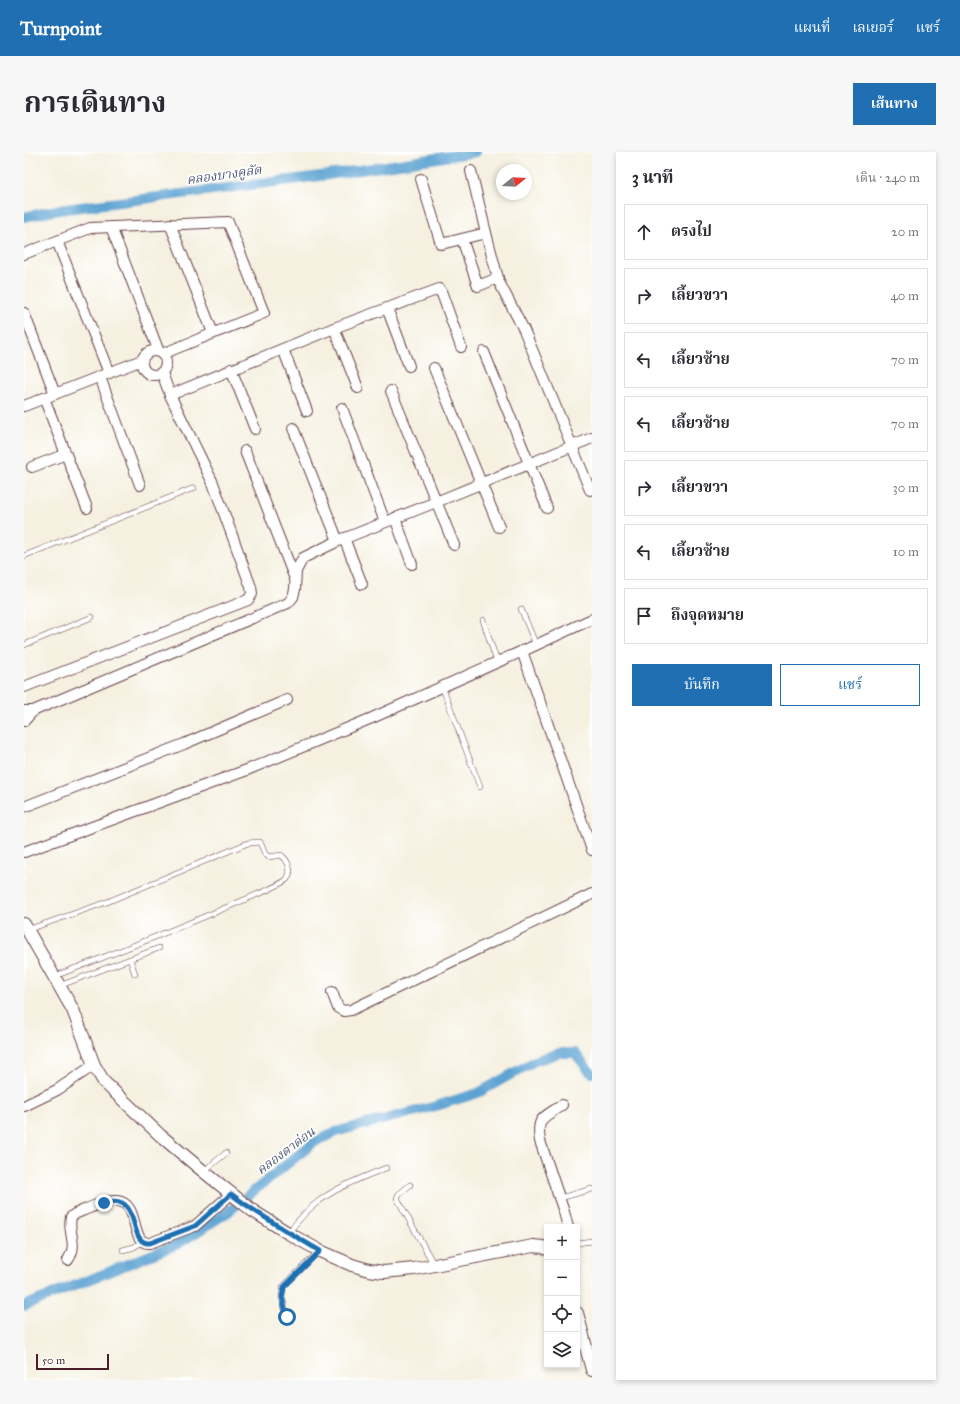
<!DOCTYPE html>
<html lang="th">
<head>
<meta charset="utf-8">
<style>
	body { margin:0; font-family:"IM FELL Great Primer","Noto Serif Thai",serif; background:#f7f7f7; color:#2b2b33 }
	.controls { position:absolute; right:12px; bottom:12px; display:grid; overflow:hidden; border-radius:0px; box-shadow:0 2px 6px #0003 }
	.controls button { width:36px; height:36px; display:grid; place-items:center; padding:0; border:0; border-bottom:1px solid #e1e1e2; background:#fff; color:#2b2b33; font:20px sans-serif }
	.compass { position:absolute; left:472px; top:12px; width:36px; height:36px; border-radius:50%; background:#fff; box-shadow:0 2px 6px #0003; rotate:72deg }
	.scale { position:absolute; left:12px; bottom:10px; width:73px; box-sizing:border-box; padding-left:4px; border:2px solid #4a1f2b; border-top:0; font-size:11px; line-height:14px; white-space:nowrap; color:#4a1f2b; -webkit-text-stroke:3px #fff; paint-order:stroke }
	.stop { position:absolute; width:12px; height:12px; margin:-9px; border:3px solid #1f6fb2; border-radius:50%; background:#fff }
	.stop.end { background:#1f6fb2; border-color:#fff; box-shadow:0 1px 4px #0008 }
	.list { margin:0; padding:0; list-style:none }
	h2 { display:flex; justify-content:space-between; align-items:center; height:52px; margin:0; padding:0 16px; font-size:17px }
	h2 small { font-size:13px; font-weight:400; color:#7c7c81 }
	.list li { display:grid; grid-template-columns:26px 1fr auto; gap:12px; align-items:center; box-sizing:border-box; height:56px; margin:0 8px 8px; padding:0 8px; border:1px solid #e1e1e2; border-radius:0px }
	.list b { display:block; font-size:15px; white-space:nowrap }
	.list em { font-size:13px; font-style:normal; color:#7c7c81 }
	.actions { display:flex; gap:8px; padding:12px 16px }
	.actions a { flex:1; padding:9px 0; border:1px solid #1f6fb2; border-radius:0px; text-align:center; font-size:14px; color:#1f6fb2 }
	.actions .main { background:#1f6fb2; color:#fff }
	.icon { flex:none; width:22px; height:22px; fill:none; stroke:currentColor; stroke-width:2; stroke-linecap:round; stroke-linejoin:round }
	.map { position:relative; flex:none; width:568px; height:1228px; overflow:hidden; border-radius:0px }
	header { display:flex; align-items:center; gap:24px; box-sizing:border-box; height:56px; padding:0 20px; background:#1f6fb2; color:#fff }
	header strong { font-size:19px }
	nav { display:flex; gap:22px; margin-inline-start:auto; font-size:14px }
	.intro { display:flex; align-items:center; justify-content:space-between; box-sizing:border-box; height:96px; padding:0 24px }
	h1 { margin:0; font-size:28px }
	.button { padding:10px 18px; border-radius:0px; background:#1f6fb2; color:#fff; font-size:14px; font-weight:700 }
	main { display:flex; gap:24px; padding:0 24px }
	aside { flex:1; background:#fff; border-radius:0px; box-shadow:0 2px 6px #0003 }
	.map>svg:first-child { display:block }
	.lines { fill:none; stroke-linecap:round; stroke-linejoin:round }
	.canal { stroke:#5ca2d2; stroke-width:10 }
	.service-casing { stroke:#643e46; stroke-width:6 }
	.minor-casing { stroke:#643e46; stroke-width:12 }
	.tertiary-casing { stroke:#643e46; stroke-width:14 }
	.service { stroke:#fff; stroke-width:5 }
	.minor { stroke:#fff; stroke-width:10 }
	.tertiary { stroke:#fff; stroke-width:12 }
	.route { stroke:#1f6fb2; stroke-width:5 }
	.labels { text-anchor:middle; dominant-baseline:central; stroke-width:3.5; stroke-linejoin:round; paint-order:stroke }
	.water-label { font-size:13px; font-style:italic; fill:#525a76; stroke:#fff }
</style>
</head>
<body>
<header>
<strong>Turnpoint</strong>
<nav><a>แผนที่</a><a>เลเยอร์</a><a>แชร์</a></nav>
</header>
<div class="intro"><h1>การเดินทาง</h1><a class="button">เส้นทาง</a></div>
<main>
<div class="map">
<svg width="568" height="1228" viewBox="0 0 568 1228">
	<rect width="100%" height="100%" fill="#fff"/>
	<filter id="ink" filterUnits="userSpaceOnUse"><feTurbulence type="fractalNoise" baseFrequency=".025" numOctaves="2"/><feDisplacementMap in="SourceGraphic" scale="8" xChannelSelector="R" yChannelSelector="G"/><feConvolveMatrix kernelMatrix="1 2 1 2 8 2 1 2 1" color-interpolation-filters="sRGB"/></filter>
	<filter id="wash" filterUnits="userSpaceOnUse"><feTurbulence type="fractalNoise" baseFrequency=".012" numOctaves="4" result="noise"/><feDisplacementMap in="SourceGraphic" scale="16" xChannelSelector="R" yChannelSelector="G"/><feGaussianBlur stdDeviation="0.9" result="paint"/><feColorMatrix in="noise" values="0 0 0 0 0 0 0 0 0 0 0 0 0 0 0 0 0 1.4 0 .05"/><feComposite in="paint" operator="in"/></filter>
	<g filter="url(#wash)">
		<rect width="100%" height="100%" fill="#f5f0df"/>
		<g class="lines">
			<!-- canal -->
			<g class="canal">
				<path d="M0,65l34,-7 270,-35 148,-23"/>
				<path d="M0,1154l154,-62 50,-32 85,-69 22,-11 101,-26 42,-13 57,-32 24,-8h16l14,18 3,2"/>
			</g>
		</g>
	</g>
	<g filter="url(#ink)">
		<g class="lines">
			<!-- service casing -->
			<g class="service-casing">
				<g id="service">
					<path d="M0,404l170,-68"/>
					<path d="M497,457l15,36"/>
					<path d="M459,468l14,42"/>
					<path d="M0,493l68,-28"/>
					<path d="M418,534l38,101"/>
					<path d="M3,778l80,-28 141,-59 12,-1 5,12 4,3 12,-2c7,5 12,16 6,24 -5,6 -34,17 -43,21 -63,27 -126,52 -189,76"/>
					<path d="M106,807l5,15"/>
					<path d="M35,834l100,-38"/>
					<path d="M180,1019l22,-18"/>
					<path d="M386,1033l-11,9 -2,4 37,67"/>
					<path d="M536,1046l32,-9"/>
					<path d="M264,1081c8,-10 16,-20 26,-28 20,-17 47,-27 72,-37"/>
					<path d="M553,1091l15,-2"/>
					<path d="M99,1098l11,-3 8,-5"/>
					<path d="M263,1165l-5,-20 1,-10 36,-36"/>
				</g>
			</g>
			<!-- minor casing -->
			<g class="minor-casing">
				<g id="minor">
					<path d="M447,19l15,62 13,49 25,48 66,160"/>
					<path d="M397,27l20,65 45,-11"/>
					<path d="M146,72l43,109"/>
					<path d="M87,75l48,125"/>
					<path d="M438,87l16,47 20,-8"/>
					<path d="M33,89l52,132"/>
					<path d="M0,102l66,-26 138,-6 36,91 -102,41"/>
					<path d="M363,156l22,58"/>
					<path d="M0,161l31,81"/>
					<path d="M310,176l24,60"/>
					<path d="M259,197l24,62"/>
					<circle cx="130" cy="211" r="12"/>
					<path d="M460,200l63,156"/>
					<path d="M410,216l65,159"/>
					<path d="M207,217l24,60"/>
					<path d="M76,225l40,108"/>
					<path d="M367,239l63,154"/>
					<path d="M146,243l164,-67 105,-39 2,2 20,56"/>
					<path d="M20,246l43,110"/>
					<path d="M0,254l118,-46"/>
					<path d="M318,256l43,114"/>
					<path d="M269,276l45,113"/>
					<path d="M221,299l50,128"/>
					<path d="M8,315l34,-13"/>
					<path d="M371,366l17,46"/>
					<path d="M320,386l18,46"/>
					<path d="M498,499l70,199"/>
					<path d="M0,535l224,-87 4,-6 -1,-7 -38,-104 -43,-88 -8,-22"/>
					<path d="M0,559h9l-9,10"/>
					<path d="M9,559l255,-108 5,-6 2,-8 1,-18 7,-13 35,-17 98,-39 156,-64"/>
					<path d="M0,655l160,-63 103,-44"/>
					<path d="M0,700l223,-82 125,-52 164,-73 56,-26"/>
					<path d="M308,840l6,16 6,3 7,-1 241,-116"/>
					<path d="M538,953c-18,13 -26,11 -22,36l24,71 4,15"/>
					<path d="M0,954l33,-16 37,-25"/>
					<path d="M44,1108c11,-16 -1,-27 3,-43l4,-3c12,-5 29,-14 42,-13 24,2 12,44 33,42l45,-17 36,-32"/>
				</g>
			</g>
			<!-- tertiary casing -->
			<g class="tertiary-casing">
				<g id="tertiary">
					<path d="M0,772l49,86 21,55 10,17 57,54 42,35 50,40 35,22 32,18 32,14 17,5 15,2 30,-3 119,-23 10,1 4,2"/>
					<path d="M553,1161l15,57"/>
				</g>
			</g>
			<!-- service -->
			<use href="#service" class="service"/>
			<!-- minor -->
			<use href="#minor" class="minor"/>
			<!-- tertiary -->
			<use href="#tertiary" class="tertiary"/>
		</g>
	</g>
	<g class="lines" filter="url(#ink)">
		<!-- route -->
		<path class="route" d="M80,1051c5,-1 11,-3 15,-1 20,5 11,43 31,41l45,-17 36,-32c28,21 58,39 89,57l-36,36 -2,10 5,20"/>
	</g>
	<g class="labels">
		<!-- water labels -->
		<g class="water-label">
			<text transform="translate(200 23) rotate(-8)">คลองบางคูลัด</text>
			<text transform="translate(262 999) rotate(-37)">คลองตาด่อน</text>
		</g>
	</g>
</svg>
<div class="controls">
<button>+</button>
<button>−</button>
<button><svg class="icon" aria-label="locate" viewBox="0 0 24 24"><circle cx="12" cy="12" r="6"/><path d="M12 2v4M12 18v4M2 12h4M18 12h4"/></svg></button>
<button><svg class="icon" aria-label="layers" viewBox="0 0 24 24"><path d="M12 4l9 5-9 5-9-5zM3 14l9 5 9-5"/></svg></button>
</div>
<svg class="compass" viewBox="-18 -18 36 36"><path d="M0-13l5 13h-10z" fill="#e53935"/><path d="M0 13l5-13h-10z" fill="#7c7c81"/></svg>
<div class="scale">50 m</div>
<div class="stop" style="left:263px;top:1165px"></div>
<div class="stop end" style="left:80px;top:1051px"></div>
</div>
<aside>
<h2>3 นาที<small>เดิน · 240 m</small></h2>
<ul class="list">
<li><svg class="icon" aria-label="ahead" viewBox="0 0 24 24"><path d="M12 20V5M6 11l6-6 6 6"/></svg><div><b>ตรงไป</b></div><em>20 m</em></li>
<li><svg class="icon" aria-label="right" viewBox="0 0 24 24"><path d="M7 20v-9h11M14 6l5 5-5 5"/></svg><div><b>เลี้ยวขวา</b></div><em>40 m</em></li>
<li><svg class="icon" aria-label="left" viewBox="0 0 24 24"><path d="M17 20v-9H6M10 6l-5 5 5 5"/></svg><div><b>เลี้ยวซ้าย</b></div><em>70 m</em></li>
<li><svg class="icon" aria-label="left" viewBox="0 0 24 24"><path d="M17 20v-9H6M10 6l-5 5 5 5"/></svg><div><b>เลี้ยวซ้าย</b></div><em>70 m</em></li>
<li><svg class="icon" aria-label="right" viewBox="0 0 24 24"><path d="M7 20v-9h11M14 6l5 5-5 5"/></svg><div><b>เลี้ยวขวา</b></div><em>30 m</em></li>
<li><svg class="icon" aria-label="left" viewBox="0 0 24 24"><path d="M17 20v-9H6M10 6l-5 5 5 5"/></svg><div><b>เลี้ยวซ้าย</b></div><em>10 m</em></li>
<li><svg class="icon" aria-label="arrive" viewBox="0 0 24 24"><path d="M6 21V4h12l-3 4 3 4H6"/></svg><div><b>ถึงจุดหมาย</b></div></li>
</ul>
<div class="actions"><a class="main">บันทึก</a><a>แชร์</a></div>
</aside>
</main>
</body>
</html>
